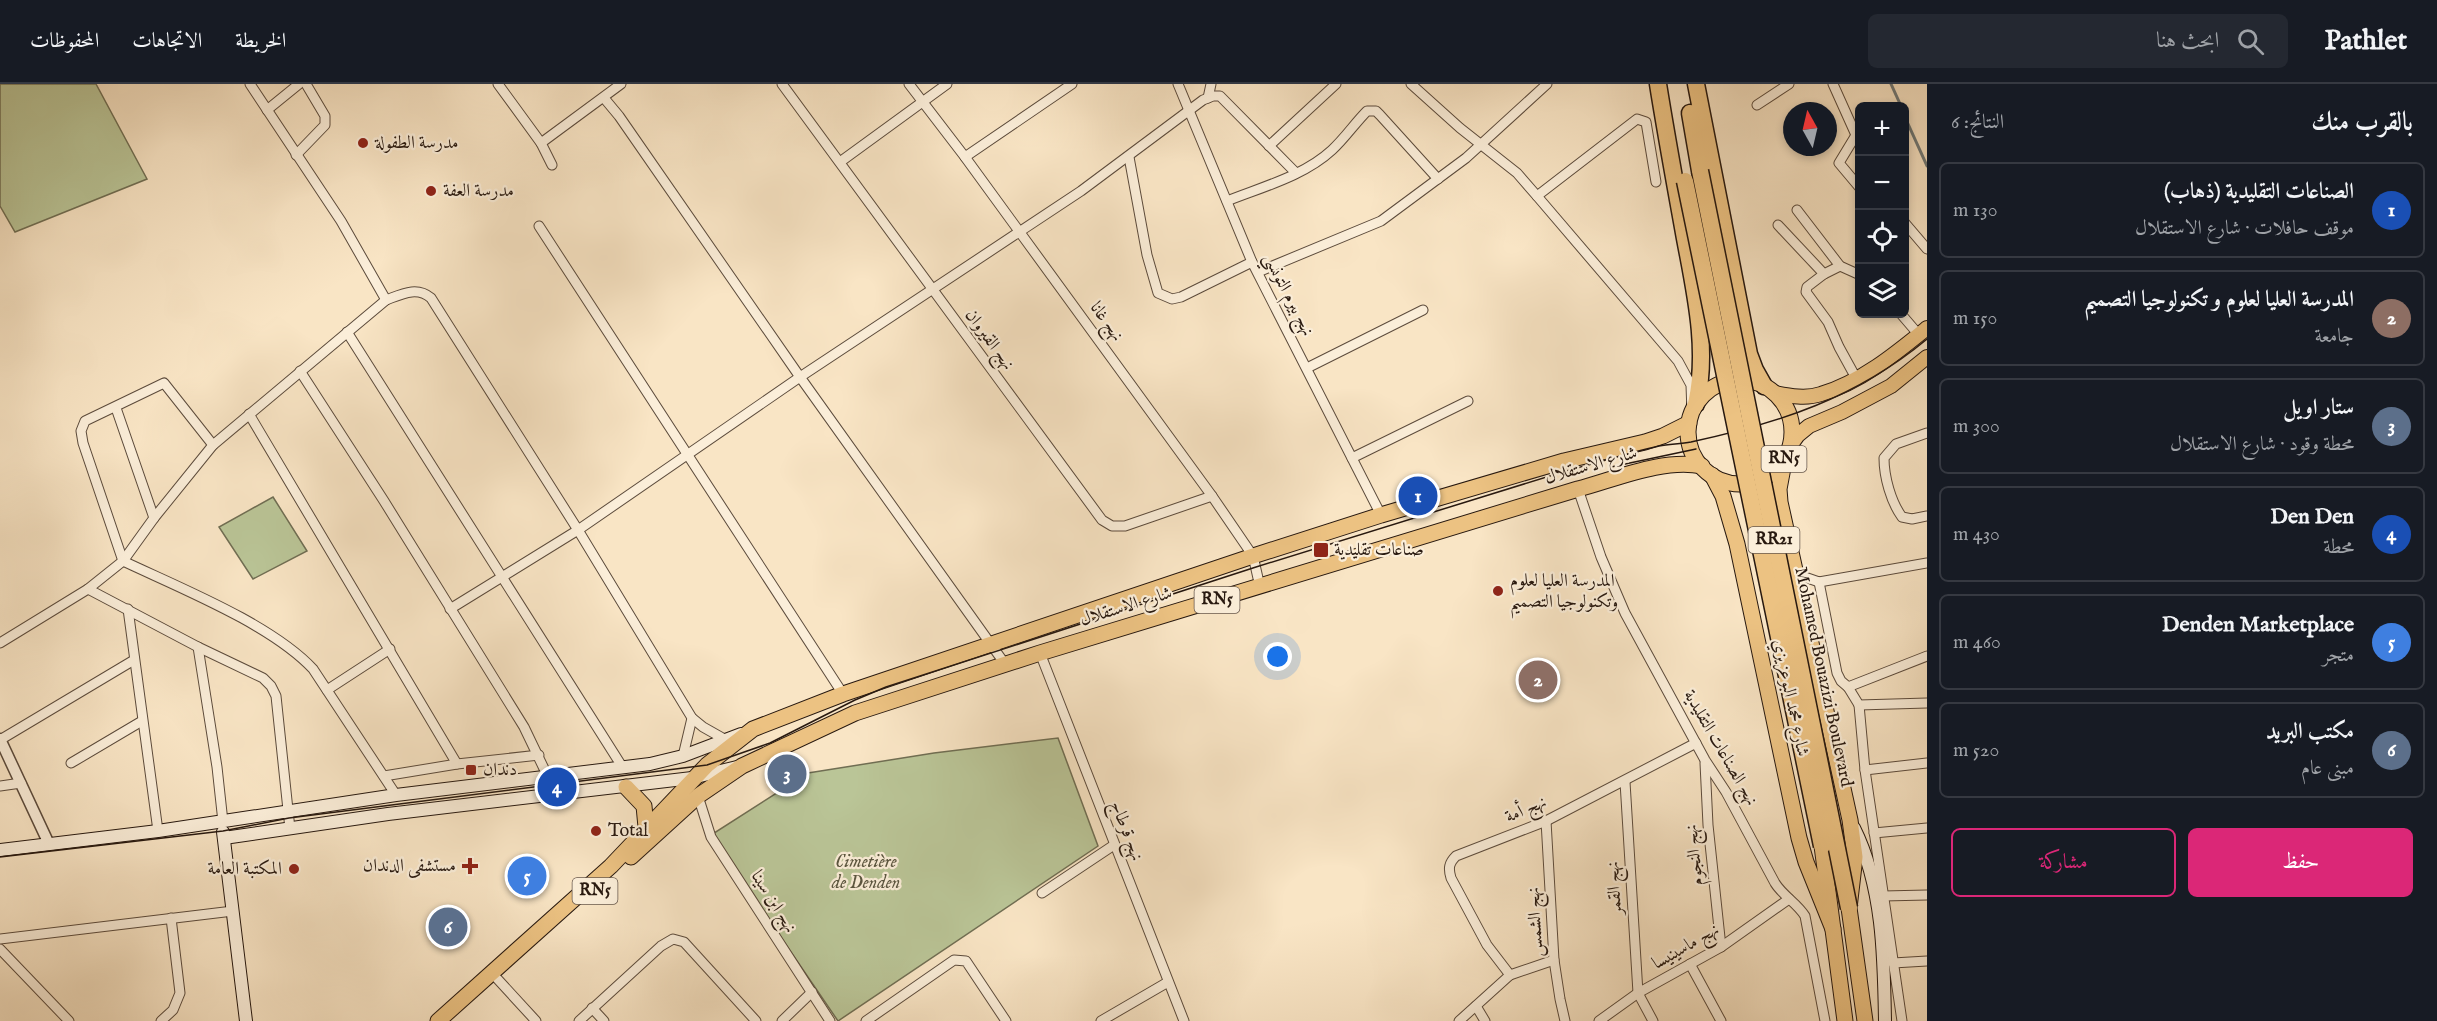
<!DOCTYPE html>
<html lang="ar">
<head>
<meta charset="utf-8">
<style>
	body { margin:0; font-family:"IM FELL English",Amiri,serif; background:#242831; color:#f1f3f6; direction:rtl }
	.controls { position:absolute; right:18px; top:18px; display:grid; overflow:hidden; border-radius:9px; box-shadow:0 3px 9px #0003 }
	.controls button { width:54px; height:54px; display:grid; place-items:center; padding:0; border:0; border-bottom:2px solid #363941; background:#171b24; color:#f1f3f6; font:30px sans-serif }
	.compass { position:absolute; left:1783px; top:18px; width:54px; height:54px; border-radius:50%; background:#171b24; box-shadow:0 3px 9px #0003; rotate:352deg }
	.you { position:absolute; left:1278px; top:573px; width:21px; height:21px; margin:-15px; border:4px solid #fff; border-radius:50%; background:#1a73e8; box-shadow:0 0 0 9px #1a73e833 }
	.badge { display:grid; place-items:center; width:39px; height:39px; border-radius:50%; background:#db2777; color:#fff; font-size:20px; font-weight:700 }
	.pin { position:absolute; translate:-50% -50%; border:3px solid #fff; box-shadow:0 2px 6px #0006 }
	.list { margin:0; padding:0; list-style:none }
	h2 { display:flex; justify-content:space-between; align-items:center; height:78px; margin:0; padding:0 24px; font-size:26px }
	h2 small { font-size:20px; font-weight:400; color:#9ea1a6 }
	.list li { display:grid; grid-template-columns:39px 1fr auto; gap:18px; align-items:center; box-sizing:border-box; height:96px; margin:0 12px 12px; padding:0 12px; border:2px solid #363941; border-radius:9px }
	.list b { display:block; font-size:22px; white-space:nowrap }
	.list p { margin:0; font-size:20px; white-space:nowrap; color:#9ea1a6 }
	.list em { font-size:20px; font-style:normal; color:#9ea1a6 }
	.actions { display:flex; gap:12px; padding:18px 24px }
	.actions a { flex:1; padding:14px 0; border:2px solid #db2777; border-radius:9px; text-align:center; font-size:21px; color:#db2777 }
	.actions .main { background:#db2777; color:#fff }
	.icon { flex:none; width:33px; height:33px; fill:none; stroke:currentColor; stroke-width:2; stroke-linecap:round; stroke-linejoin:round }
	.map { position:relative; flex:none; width:1927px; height:937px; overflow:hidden; direction:ltr }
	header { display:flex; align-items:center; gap:36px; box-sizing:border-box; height:84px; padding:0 30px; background:#171b24; border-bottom:2px solid #363941 }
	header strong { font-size:28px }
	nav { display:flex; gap:33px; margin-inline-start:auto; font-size:21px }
	.search { width:420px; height:54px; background:#242831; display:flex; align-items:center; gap:15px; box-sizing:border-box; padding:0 21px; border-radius:9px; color:#9ea1a6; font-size:22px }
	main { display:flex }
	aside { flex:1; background:#171b24 }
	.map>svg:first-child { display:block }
	.green { fill:#bac597; stroke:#706e53; stroke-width:1.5 }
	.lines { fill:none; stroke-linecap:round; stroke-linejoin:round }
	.stream { stroke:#717a78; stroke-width:3 }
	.minor-casing { stroke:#5c4b3c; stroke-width:11 }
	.tertiary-casing { stroke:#5c4b3c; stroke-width:13 }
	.secondary-casing { stroke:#27180f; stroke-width:14 }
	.primary-casing { stroke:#27180f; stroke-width:16 }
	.trunk-casing { stroke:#27180f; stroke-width:17 }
	.motorway-casing { stroke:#27180f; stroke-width:19 }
	.minor { stroke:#fbeed9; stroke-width:9 }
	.tertiary { stroke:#fbeed9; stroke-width:10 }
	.secondary { stroke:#fbeed9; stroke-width:12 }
	.primary { stroke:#ecc282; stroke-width:14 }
	.trunk { stroke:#ecc282; stroke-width:15 }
	.motorway { stroke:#ecc282; stroke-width:16 }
	.tram { stroke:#27180f; stroke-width:1.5 }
	.motorway-bridge-casing { stroke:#27180f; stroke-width:19; stroke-linecap:butt }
	.motorway-bridge { stroke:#ecc282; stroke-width:16 }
	.poi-dot { fill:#8f2418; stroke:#fbeed9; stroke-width:2 }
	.labels { text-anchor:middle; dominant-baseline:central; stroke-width:4.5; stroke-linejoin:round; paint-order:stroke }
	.shield { fill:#fbeed9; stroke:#67584c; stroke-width:1.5 }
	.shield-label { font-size:16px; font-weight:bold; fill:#27180f }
	.poi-label { font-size:18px; fill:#27180f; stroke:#fbeed9; text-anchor:start }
	.street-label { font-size:18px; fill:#27180f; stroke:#fbeed9 }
	.park-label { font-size:18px; font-style:italic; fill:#5a553f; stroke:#fbeed9 }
</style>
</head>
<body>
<header>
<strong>Pathlet</strong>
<div class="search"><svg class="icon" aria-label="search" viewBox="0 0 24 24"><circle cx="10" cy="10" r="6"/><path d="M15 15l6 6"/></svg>ابحث هنا</div>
<nav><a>الخريطة</a><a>الاتجاهات</a><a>المحفوظات</a></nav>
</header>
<main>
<aside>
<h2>بالقرب منك<small>النتائج: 6</small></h2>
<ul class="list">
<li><span class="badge" style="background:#1a4fb4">1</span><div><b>الصناعات التقليدية (ذهاب)</b><p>موقف حافلات · شارع الاستقلال</p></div><em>130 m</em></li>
<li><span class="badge" style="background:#8d6e63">2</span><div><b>المدرسة العليا لعلوم و تكنولوجيا التصميم</b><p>جامعة</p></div><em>150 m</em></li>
<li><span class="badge" style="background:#5c6f8a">3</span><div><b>ستار اويل</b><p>محطة وقود · شارع الاستقلال</p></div><em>300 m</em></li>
<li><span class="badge" style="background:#1a4fb4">4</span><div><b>Den Den</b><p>محطة</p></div><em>430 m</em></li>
<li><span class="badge" style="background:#3f7fe0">5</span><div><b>Denden Marketplace</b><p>متجر</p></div><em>460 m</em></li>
<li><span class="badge" style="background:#5c6f8a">6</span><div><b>مكتب البريد</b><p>مبنى عام</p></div><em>520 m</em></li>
</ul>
<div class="actions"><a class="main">حفظ</a><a>مشاركة</a></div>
</aside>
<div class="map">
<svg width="1927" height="937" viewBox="0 0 1927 937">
	<rect width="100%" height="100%" fill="#f9e5c5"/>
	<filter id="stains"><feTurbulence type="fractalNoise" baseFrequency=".00333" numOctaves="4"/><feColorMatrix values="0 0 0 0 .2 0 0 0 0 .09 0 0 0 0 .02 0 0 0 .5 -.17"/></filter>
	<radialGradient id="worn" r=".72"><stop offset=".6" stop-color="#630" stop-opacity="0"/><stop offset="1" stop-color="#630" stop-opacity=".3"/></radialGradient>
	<!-- green -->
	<g class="green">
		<path d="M0,0h96l51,95 -132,53 -15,-26z"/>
		<path d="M273,413l34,54 -54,28 -34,-52z"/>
		<path d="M1058,654l40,108 -260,175 -127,-186 97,-62 126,-20z"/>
	</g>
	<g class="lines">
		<!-- stream -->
		<g class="stream">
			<path d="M1891,0l10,22"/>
			<path d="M1904,31l23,51"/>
		</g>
		<!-- minor casing -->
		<g class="minor-casing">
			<g id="minor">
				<path d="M250,0l91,137 45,79"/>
				<path d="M498,0l43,59 11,22"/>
				<path d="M782,0l320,436 10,6h13l87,-30"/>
				<path d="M909,0l56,73 247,339 41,60 7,31"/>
				<path d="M1178,0l74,178 129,253"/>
				<path d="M1411,0l49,44 57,45 20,23 141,165 13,24 1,28"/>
				<path d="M1833,0l27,60"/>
				<path d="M604,14l15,18 181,261 205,287"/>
				<path d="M1208,14l3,-14"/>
				<path d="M1757,21l32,-21"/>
				<path d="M267,26l32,-26"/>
				<path d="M1856,51l-17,28 21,25"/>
				<path d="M541,59l80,-59"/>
				<path d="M1269,62l67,-62"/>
				<path d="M296,71l29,-30v-9l-19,-32"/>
				<path d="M965,73l107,-73"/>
				<path d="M1129,73l18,98 11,38 14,6 9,-2 71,-35"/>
				<path d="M840,78l107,-78"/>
				<path d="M1537,112l100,-77 9,3 10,60"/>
				<path d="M1227,117c35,-14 77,-25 105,-51 13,-12 23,-27 35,-39h9l4,4 58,64"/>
				<path d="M1797,126l43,56 20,9"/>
				<path d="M1904,138l23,27"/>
				<path d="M1778,141l46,49"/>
				<path d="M539,142l304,468"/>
				<path d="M1840,182l-16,8 -17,13 -1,5 22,30 11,25 17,31"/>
				<path d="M1258,188l123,-51 85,-63 81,-74"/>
				<path d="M1901,230l18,21"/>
				<path d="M347,248l276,436"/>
				<path d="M1307,284l116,-58"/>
				<path d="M300,287l84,130 140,226 24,50"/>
				<path d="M116,324l38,110"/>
				<path d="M249,330l208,350"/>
				<path d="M1927,349l-31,11 -12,14c0,19 7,44 18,59l10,2 15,-3"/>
				<path d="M213,361l-49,-62 -79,38 -4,10 2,12 40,118c57,27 148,63 190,108l83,126"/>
				<path d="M1352,374l116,-57"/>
				<path d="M1578,405l23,68 24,56 80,147 21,32 49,91c8,13 22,20 30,33l20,105"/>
				<path d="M1796,490l23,8 108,-19"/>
				<path d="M1819,498l18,91 4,8 7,6 79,-31"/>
				<path d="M88,505l110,58 65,31 8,8 5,10 14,133"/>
				<path d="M128,525l30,222"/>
				<path d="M450,525l128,-79 222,-153 281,-186 122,-91 10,-4h7l76,77"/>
				<path d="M0,559l88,-54 35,-28 31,-43 59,-73 173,-145c16,-6 31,-14 45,-2l147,232 114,188 11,9 23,13"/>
				<path d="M198,563l19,120 6,55"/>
				<path d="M1040,569l144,368"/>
				<path d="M1848,603l11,18 68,-2"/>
				<path d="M327,606l63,-41"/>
				<path d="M1859,621l6,65 37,251"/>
				<path d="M0,656l134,-80"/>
				<path d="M683,672l9,-38"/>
				<path d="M71,679l71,-42"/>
				<path d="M1705,679l3,62 13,122"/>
				<path d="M1865,686l62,-7"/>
				<path d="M384,692l73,-12 82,-9"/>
				<path d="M1625,698l13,211 15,28"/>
				<path d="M0,702l21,-3"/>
				<path d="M698,712l13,41 119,184"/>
				<path d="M1546,737l8,139 6,39 5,22"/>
				<path d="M1874,749l53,-5"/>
				<path d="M1042,809l72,-48"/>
				<path d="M1883,812l44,-1"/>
				<path d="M0,855l233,-28"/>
				<path d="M0,865l69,72"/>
				<path d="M1554,876l-44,15 -23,-30 -36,-67c-3,-10 -2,-15 5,-22l90,-35 150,-78"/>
				<path d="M1893,879l34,-2"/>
				<path d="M1690,880l31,57"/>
				<path d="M491,888l45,49"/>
				<path d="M1476,922l9,15"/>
				<path d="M592,924l12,13"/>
				<path d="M161,937l12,-11 7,-17 -9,-75"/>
				<path d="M579,937l82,-75 12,-7 11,3 72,79"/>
				<path d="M782,937l30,-29"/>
				<path d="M866,937l88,-61 12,1 40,60"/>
				<path d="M1101,937l67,-39"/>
				<path d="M1459,937l51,-46"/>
				<path d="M1599,937l39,-28 83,-46 68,-48"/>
			</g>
		</g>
		<!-- tertiary casing -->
		<g class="tertiary-casing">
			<path id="tertiary" d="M0,655l49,105"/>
		</g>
		<!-- secondary casing -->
		<g class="secondary-casing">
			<g id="secondary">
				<path d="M1854,744c29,58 30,129 31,193"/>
				<path d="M223,748l23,189"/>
				<path d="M224,754l164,-24 304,-36 45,-11"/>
				<path d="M0,766l158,-19 238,-36 254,-31 33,-8 58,-22"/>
			</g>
		</g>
		<!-- primary casing -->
		<g class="primary-casing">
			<g id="primary">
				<path d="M1775,309c15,3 31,6 46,1 40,-12 74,-40 106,-66"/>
				<path d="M1790,362l8,-11 11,-9 33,-14 49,-26 36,-29"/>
			</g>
		</g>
		<!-- trunk casing -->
		<g class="trunk-casing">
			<g id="trunk">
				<circle cx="1740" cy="348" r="52"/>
				<path d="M1785,373l-6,32 1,13 70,318 5,37 -6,51 16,113"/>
				<path d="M1712,391l11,21 14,48 62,294 7,24 27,67"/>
				<path d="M626,703l18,19 2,21"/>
				<path d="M1822,762l23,175"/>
				<path d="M631,773l67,-61 44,-30 113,-53 185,-60 538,-164c38,-10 85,-31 124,-23"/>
				<path d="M438,937l173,-155 96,-101 46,-36 90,-35 410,-138 128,-41 183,-54 81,-19 18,-6 26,-13"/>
			</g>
		</g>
		<!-- motorway casing -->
		<g class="motorway-casing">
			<g id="motorway">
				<path d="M1658,0c8,50 17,99 26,149 10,55 25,115 12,171"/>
				<path d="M1696,0l53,270 6,16 9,16"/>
				<path d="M1690,29l10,58"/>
			</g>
		</g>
		<!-- minor -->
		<use href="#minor" class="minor"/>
		<!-- tertiary -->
		<use href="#tertiary" class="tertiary"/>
		<!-- secondary -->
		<use href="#secondary" class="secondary"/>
		<!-- primary -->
		<use href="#primary" class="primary"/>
		<!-- trunk -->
		<use href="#trunk" class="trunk"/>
		<!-- motorway -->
		<use href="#motorway" class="motorway"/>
		<!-- tram -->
		<g class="tram">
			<path d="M1611,383l85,-18"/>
			<path d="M0,773l223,-26 66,-13 418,-53 63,-22 85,-43 31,-13 370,-120 310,-96c31,-8 62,-18 93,-25 11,-2 21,-2 32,-4 89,-19 165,-44 236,-103"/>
		</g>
		<!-- motorway-bridge casing -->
		<g class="motorway-bridge-casing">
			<g id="motorway-bridge">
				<path d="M1700,87l149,737"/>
				<path d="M1685,97l137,665"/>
			</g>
		</g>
		<!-- motorway-bridge -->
		<use href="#motorway-bridge" class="motorway-bridge"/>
	</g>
	<!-- markers -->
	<g class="poi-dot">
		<circle cx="363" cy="59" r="6"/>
		<circle cx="431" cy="107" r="6"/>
		<rect x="1313" y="458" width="16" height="16" rx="3"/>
		<circle cx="1498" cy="507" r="6"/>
		<rect x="465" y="680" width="12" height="12" rx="3"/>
		<circle cx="596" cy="747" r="6"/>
		<path d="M467 773h6v6h6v6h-6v6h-6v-6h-6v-6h6z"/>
		<circle cx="294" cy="785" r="6"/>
	</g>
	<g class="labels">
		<!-- shield labels -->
		<g class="shield">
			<rect x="1761.5" y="362" width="45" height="26" rx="4.5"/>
			<rect x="1748.5" y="443" width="51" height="26" rx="4.5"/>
			<rect x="1194.5" y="503" width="45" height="26" rx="4.5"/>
			<rect x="572.5" y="794" width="45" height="26" rx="4.5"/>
		</g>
		<g class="shield-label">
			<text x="1784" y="375">RN5</text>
			<text x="1774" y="456">RR21</text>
			<text x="1217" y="516">RN5</text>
			<text x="595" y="807">RN5</text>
		</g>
		<!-- poi labels -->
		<g class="poi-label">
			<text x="375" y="59">مدرسة الطفولة</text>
			<text x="443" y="107">مدرسة العفة</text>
			<text x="1334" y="466">صناعات تقليدية</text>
			<text x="1510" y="497">المدرسة العليا لعلوم<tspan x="1510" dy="21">وتكنولوجيا التصميم</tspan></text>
			<text x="483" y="686">دندان</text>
			<text x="608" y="747">Total</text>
			<text x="456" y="782" text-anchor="end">مستشفى الدندان</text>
			<text x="282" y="785" text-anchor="end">المكتبة العامة</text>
		</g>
		<!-- street labels -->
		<g class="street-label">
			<text transform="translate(1288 211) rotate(63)">نهج بيرم التونسي</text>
			<text transform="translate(1106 238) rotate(54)">نهج غانا</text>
			<text transform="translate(989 256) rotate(54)">نهج القيروان</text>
			<text transform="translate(1591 382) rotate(-16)">شارع الاستقلال</text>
			<text transform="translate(1126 523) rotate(-17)">شارع الاستقلال</text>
			<text transform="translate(1823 593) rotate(78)">Mohamed Bouazizi Boulevard</text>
			<text transform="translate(1790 614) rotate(78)">شارع محمد البوعزيزي</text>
			<text transform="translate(1720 664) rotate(60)">نهج الصناعات التقليدية</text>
			<text transform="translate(1526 726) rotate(-23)">نهج أمة</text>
			<text transform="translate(1126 747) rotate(69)">نهج قرطاج</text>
			<text transform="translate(1695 771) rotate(-96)">نهج النجوم</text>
			<text transform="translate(1615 804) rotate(-93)">نهج القمر</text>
			<text transform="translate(773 818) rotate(58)">نهج ابن سينا</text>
			<text transform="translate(1536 838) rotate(-93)">نهج الشمس</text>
			<text transform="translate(1686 863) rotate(-30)">نهج ماسينيسا</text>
		</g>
		<!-- park labels -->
		<g class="park-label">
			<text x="866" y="778">Cimetière<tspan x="866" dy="21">de Denden</tspan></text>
		</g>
	</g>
	<rect width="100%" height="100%" filter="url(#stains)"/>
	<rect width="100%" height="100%" fill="url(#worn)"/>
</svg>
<div class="controls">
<button>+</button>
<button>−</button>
<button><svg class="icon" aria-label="locate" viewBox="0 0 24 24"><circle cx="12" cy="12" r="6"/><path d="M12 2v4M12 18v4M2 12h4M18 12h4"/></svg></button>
<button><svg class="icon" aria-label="layers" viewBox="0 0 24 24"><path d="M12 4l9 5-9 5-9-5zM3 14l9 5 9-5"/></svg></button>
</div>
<svg class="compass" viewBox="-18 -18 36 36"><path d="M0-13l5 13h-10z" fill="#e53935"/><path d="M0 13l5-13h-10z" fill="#9ea1a6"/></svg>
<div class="you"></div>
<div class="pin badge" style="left:1418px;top:412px;background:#1a4fb4">1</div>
<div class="pin badge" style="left:1538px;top:596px;background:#8d6e63">2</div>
<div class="pin badge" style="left:787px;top:690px;background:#5c6f8a">3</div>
<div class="pin badge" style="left:557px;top:703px;background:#1a4fb4">4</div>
<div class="pin badge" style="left:527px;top:792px;background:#3f7fe0">5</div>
<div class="pin badge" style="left:448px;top:843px;background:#5c6f8a">6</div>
</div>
</main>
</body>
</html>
